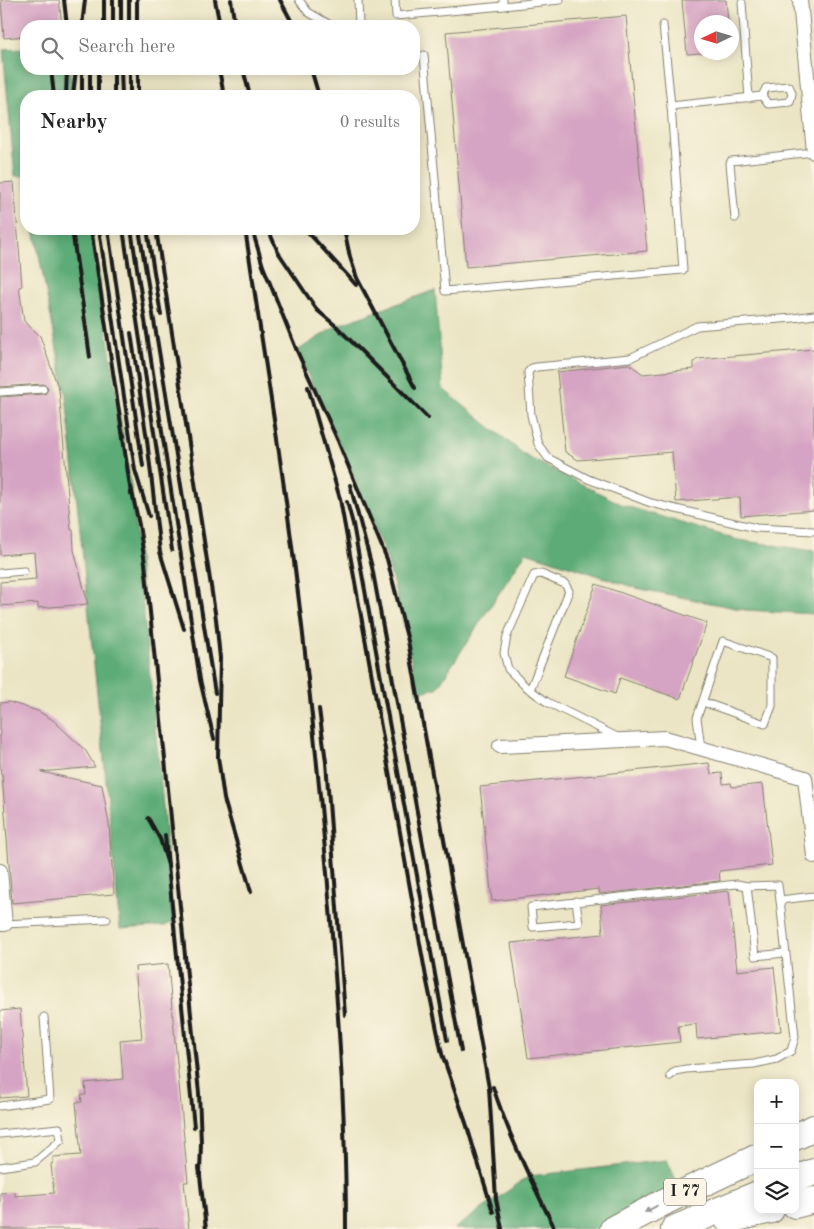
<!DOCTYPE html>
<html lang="en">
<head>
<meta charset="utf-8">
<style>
	body { margin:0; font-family:"Old Standard TT",serif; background:#f6f6f6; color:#222 }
	.controls { position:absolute; right:15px; bottom:15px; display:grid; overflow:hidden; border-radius:10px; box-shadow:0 2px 12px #0003 }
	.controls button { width:45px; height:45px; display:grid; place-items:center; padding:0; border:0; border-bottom:1px solid #e0e0e0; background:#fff; color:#222; font:25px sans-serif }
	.compass { position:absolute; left:694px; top:15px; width:45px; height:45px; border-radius:50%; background:#fff; box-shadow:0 2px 12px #0003; rotate:266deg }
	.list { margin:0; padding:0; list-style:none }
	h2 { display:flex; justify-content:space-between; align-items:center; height:65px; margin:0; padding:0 20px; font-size:21px }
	h2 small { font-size:16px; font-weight:400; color:#767676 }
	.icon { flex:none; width:28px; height:28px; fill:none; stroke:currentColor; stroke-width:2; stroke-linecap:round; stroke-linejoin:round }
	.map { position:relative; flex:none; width:814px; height:1229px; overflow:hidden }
	.search { position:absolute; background:#fff; box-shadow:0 2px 12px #0003; left:20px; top:20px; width:400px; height:55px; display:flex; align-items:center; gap:12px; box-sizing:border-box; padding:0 18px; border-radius:20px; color:#767676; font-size:19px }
	.panel { position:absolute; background:#fff; box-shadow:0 2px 12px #0003; left:20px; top:90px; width:400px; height:145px; border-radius:20px }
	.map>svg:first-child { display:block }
	.forest { fill:#5dac77; stroke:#3c644a }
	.building { fill:#d5a3c3 }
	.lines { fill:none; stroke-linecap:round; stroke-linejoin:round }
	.service-casing { stroke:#848070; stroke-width:9 }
	.minor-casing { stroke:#848070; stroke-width:16 }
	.motorway-casing { stroke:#848070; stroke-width:28 }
	.service { stroke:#fff; stroke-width:7 }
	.minor { stroke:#fff; stroke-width:14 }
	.motorway { stroke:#fff; stroke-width:26 }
	.rail { stroke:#1c1c1c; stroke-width:4 }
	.oneway { fill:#999 }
	.labels { text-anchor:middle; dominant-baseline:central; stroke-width:5; stroke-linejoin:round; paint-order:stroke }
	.shield { fill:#fcf5e5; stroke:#5f5d58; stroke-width:1 }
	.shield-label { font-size:16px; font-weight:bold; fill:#1c1c1c }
</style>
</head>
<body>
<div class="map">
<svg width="814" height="1229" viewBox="0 0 814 1229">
	<rect width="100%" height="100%" fill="#fcf5e5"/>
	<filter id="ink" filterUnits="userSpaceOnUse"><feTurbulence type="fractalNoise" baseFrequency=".02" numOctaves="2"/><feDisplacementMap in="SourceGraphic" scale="10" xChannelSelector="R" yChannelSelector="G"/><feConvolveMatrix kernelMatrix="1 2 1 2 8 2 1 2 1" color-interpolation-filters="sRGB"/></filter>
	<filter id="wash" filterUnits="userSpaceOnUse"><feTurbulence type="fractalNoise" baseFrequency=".0096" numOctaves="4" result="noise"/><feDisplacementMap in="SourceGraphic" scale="20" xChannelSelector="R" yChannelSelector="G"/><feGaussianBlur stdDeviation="1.12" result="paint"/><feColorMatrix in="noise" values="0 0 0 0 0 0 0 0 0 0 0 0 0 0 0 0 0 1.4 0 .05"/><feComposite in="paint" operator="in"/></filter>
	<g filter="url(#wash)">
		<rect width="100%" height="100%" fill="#ebe5c5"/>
		<!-- forest -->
		<g class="forest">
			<path d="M26,48v21h44l3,27h-47v91l-2,-11h-9l-12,-127z"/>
			<path d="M34,229h57l40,258 32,319 10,116 -8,4 -45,3 -16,-169 -38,-364z"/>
			<path d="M435,290l8,99 83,67 97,49 115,35 76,11v63l-69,-4 -109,-22 -110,-36 -89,136 -20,5 -9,-52 -21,-82 -49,-118 -41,-90 39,-25z"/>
			<path d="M667,1160l15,33 -69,36h-159l75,-53z"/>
		</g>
		<g id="blocks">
			<!-- building -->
			<g class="building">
				<path d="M1,0h58l3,26h-36v10l-22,2z"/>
				<path d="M682,0h44l2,22h-26v31l-15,1z"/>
				<path d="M626,16l21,235 -181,16 -20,-235z"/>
				<path d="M14,182l8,104 -3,1 5,34 16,15 19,54 12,140h2l1,20 14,54 -50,4v-5l-38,3v-24l36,-3 -2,-27 -34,3v-158l43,-3 3,-1 2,-4 -1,-3 -4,-2 -43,3v-204z"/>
				<path d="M814,349v161l-73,6 -1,-19 -64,5 -4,-50 -94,8 -13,-8 -8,-80 72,-8 14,10 51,-5v-7l4,-3z"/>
				<path d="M596,584l111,39 -27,76 -60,-21 -5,16 -51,-18z"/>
				<path d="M9,702l29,9 15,9 33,31 9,16 -54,5 61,13 7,39 5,70 -102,9 -10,-128h-1l-1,-7v-65z"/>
				<path d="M709,763l2,11 11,-1 1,11 8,-1 1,4 31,-3 9,81 -53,6 1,10 -120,13 -1,-5 -107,12 -12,-114z"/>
				<path d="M729,891l8,80 37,-4 7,64 -84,8 -1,-15 -18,2 2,16 -152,16 -17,-115 92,-9 -2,-29z"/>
				<path d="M168,964l20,218h-4l5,47h-189v-36l15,-1v4l39,-3 -3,-29 2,-1v-6l28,-2 -5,-53h6l-1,-7h5l-1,-12 38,-4 -3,-39 22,-2 -7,-71z"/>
				<path d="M20,1009l7,87 -27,2v-87z"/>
			</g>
		</g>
	</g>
	<g filter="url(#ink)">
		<use href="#blocks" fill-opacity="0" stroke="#848070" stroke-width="1"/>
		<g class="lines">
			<!-- service casing -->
			<g class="service-casing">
				<g id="service">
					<path d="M299,0l9,12 24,14"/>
					<path d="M358,0l1,26"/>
					<path d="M395,0l1,16 107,-10"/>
					<path d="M503,0v6l57,-6"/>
					<path d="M742,3l7,95"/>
					<path d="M663,25l8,81 91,-10"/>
					<path d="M424,55l21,236 238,-21 -12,-164"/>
					<path d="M789,86l3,7 -2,9 -22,2 -6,-8 4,-8z"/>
					<path d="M735,218l-5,-55 1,-2 83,-9"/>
					<path d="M814,315l-21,3 -96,8 -67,32 -93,9 -5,1 -4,4 3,43 7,29 10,14 40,21 63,24 105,25 58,3"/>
					<path d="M0,392l43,-3"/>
					<path d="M0,573l24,-2"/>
					<path d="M530,690l39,-99 -4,-7 -24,-10 -7,1 -27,61 -3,17 4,16 17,17 22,16 70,35"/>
					<path d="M701,748l-4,-30 26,-77 49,17v48l-7,18 -62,-22"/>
					<path d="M780,900l-2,-15 -31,1 8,70 30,-3"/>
					<path d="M576,901l3,22 -46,4 -2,-20 206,-23 10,2"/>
					<path d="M5,924l102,-5"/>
					<path d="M670,1076l5,-5 11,-2 68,-5 23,-5 14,-8 4,-14 -15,-137 34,-4"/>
					<path d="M0,1106l50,-7 -6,-82"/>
					<path d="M0,1134l59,-6 2,12 -26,22 -35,5"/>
				</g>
			</g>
			<!-- minor casing -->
			<g class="minor-casing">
				<g id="minor">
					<path d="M800,0l14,152"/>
					<path d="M500,746l165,-8 140,40 9,78"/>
					<path d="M0,871l5,53h-5"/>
				</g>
			</g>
			<!-- motorway casing -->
			<g class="motorway-casing">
				<g id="motorway">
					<path d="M795,1137l19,-9"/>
					<path d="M795,1179l19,-7"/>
					<path d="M795,1205l19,-5"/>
					<path d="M728,1220l43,-10"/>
					<path d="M613,1229l55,-29 90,-43"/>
					<path d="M674,1229l84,-35"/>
				</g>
			</g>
			<!-- service -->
			<use href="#service" class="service"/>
			<!-- minor -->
			<use href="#minor" class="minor"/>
			<!-- motorway -->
			<use href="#motorway" class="motorway"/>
			<!-- rail -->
			<g class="rail">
				<path d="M64,0l3,26"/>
				<path d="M104,0v26"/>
				<path d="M113,0v26"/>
				<path d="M121,0v26"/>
				<path d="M129,0v26"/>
				<path d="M137,0v26"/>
				<path d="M215,0l5,26"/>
				<path d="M231,0l4,26"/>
				<path d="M280,0l14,26"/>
				<path d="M82,26l3,-26"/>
				<path d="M51,69l3,27"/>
				<path d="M90,69v27"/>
				<path d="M98,69v27"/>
				<path d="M114,69v27"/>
				<path d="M121,69l1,27"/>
				<path d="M130,69v27"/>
				<path d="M138,69v27"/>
				<path d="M219,69l5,27"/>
				<path d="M243,69l7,27"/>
				<path d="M311,69l8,27"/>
				<path d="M82,71v25"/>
				<path d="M66,96l1,-27"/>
				<path d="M73,96l3,-27"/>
				<path d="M72,229l18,128"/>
				<path d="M91,229l31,202 2,5"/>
				<path d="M99,229l36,241 14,46"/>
				<path d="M108,229l35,237"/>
				<path d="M123,229l49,321"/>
				<path d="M131,229l69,451 14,59"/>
				<path d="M139,229l76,464"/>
				<path d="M147,229l14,86"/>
				<path d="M156,229l60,390 4,39 -2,99 6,42 27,93"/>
				<path d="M245,229c10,70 22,140 32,210 24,160 41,321 54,482 8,103 15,205 15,308"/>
				<path d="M252,229l11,37 34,85 41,90 49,118 21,82 81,447 7,111 6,30"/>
				<path d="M268,229l10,23 39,58 19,16 92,92"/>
				<path d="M305,229l44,48 7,8"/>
				<path d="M344,229l6,28 7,21 58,110"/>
				<path d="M131,333l16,107 13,112 24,77"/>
				<path d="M308,387l32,112 86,478 16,77 24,69 27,89"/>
				<path d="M122,431l9,63"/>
				<path d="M350,485l22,82 89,484"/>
				<path d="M131,487l8,38 6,38 54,530 2,50 -1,31"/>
				<path d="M347,502l6,22 7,39 87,477"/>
				<path d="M319,709l7,53 19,253"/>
				<path d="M148,818l12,21 8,26 26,262"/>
				<path d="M165,835l3,30"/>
				<path d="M493,1087c16,49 39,96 62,142"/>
				<path d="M199,1167l7,62"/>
			</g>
		</g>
		<!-- one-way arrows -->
		<defs><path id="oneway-solid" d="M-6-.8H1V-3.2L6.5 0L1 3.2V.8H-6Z" transform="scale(1.25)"/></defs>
		<use class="oneway" href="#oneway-solid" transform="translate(651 1209) rotate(152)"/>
	</g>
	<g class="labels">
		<!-- shield labels -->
		<rect class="shield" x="664" y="1178.5" width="42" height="27" rx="4"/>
		<g class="shield-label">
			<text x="685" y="1192">I 77</text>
		</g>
	</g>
</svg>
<div class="controls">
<button>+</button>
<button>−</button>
<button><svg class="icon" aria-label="layers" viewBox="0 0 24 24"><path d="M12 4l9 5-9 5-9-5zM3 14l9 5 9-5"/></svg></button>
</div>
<svg class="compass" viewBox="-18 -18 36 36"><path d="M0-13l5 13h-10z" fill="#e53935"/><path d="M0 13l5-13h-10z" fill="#767676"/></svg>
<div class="search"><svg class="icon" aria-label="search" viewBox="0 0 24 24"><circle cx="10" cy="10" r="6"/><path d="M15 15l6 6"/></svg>Search here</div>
<section class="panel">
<h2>Nearby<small>0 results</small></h2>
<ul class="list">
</ul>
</section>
</div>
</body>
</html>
